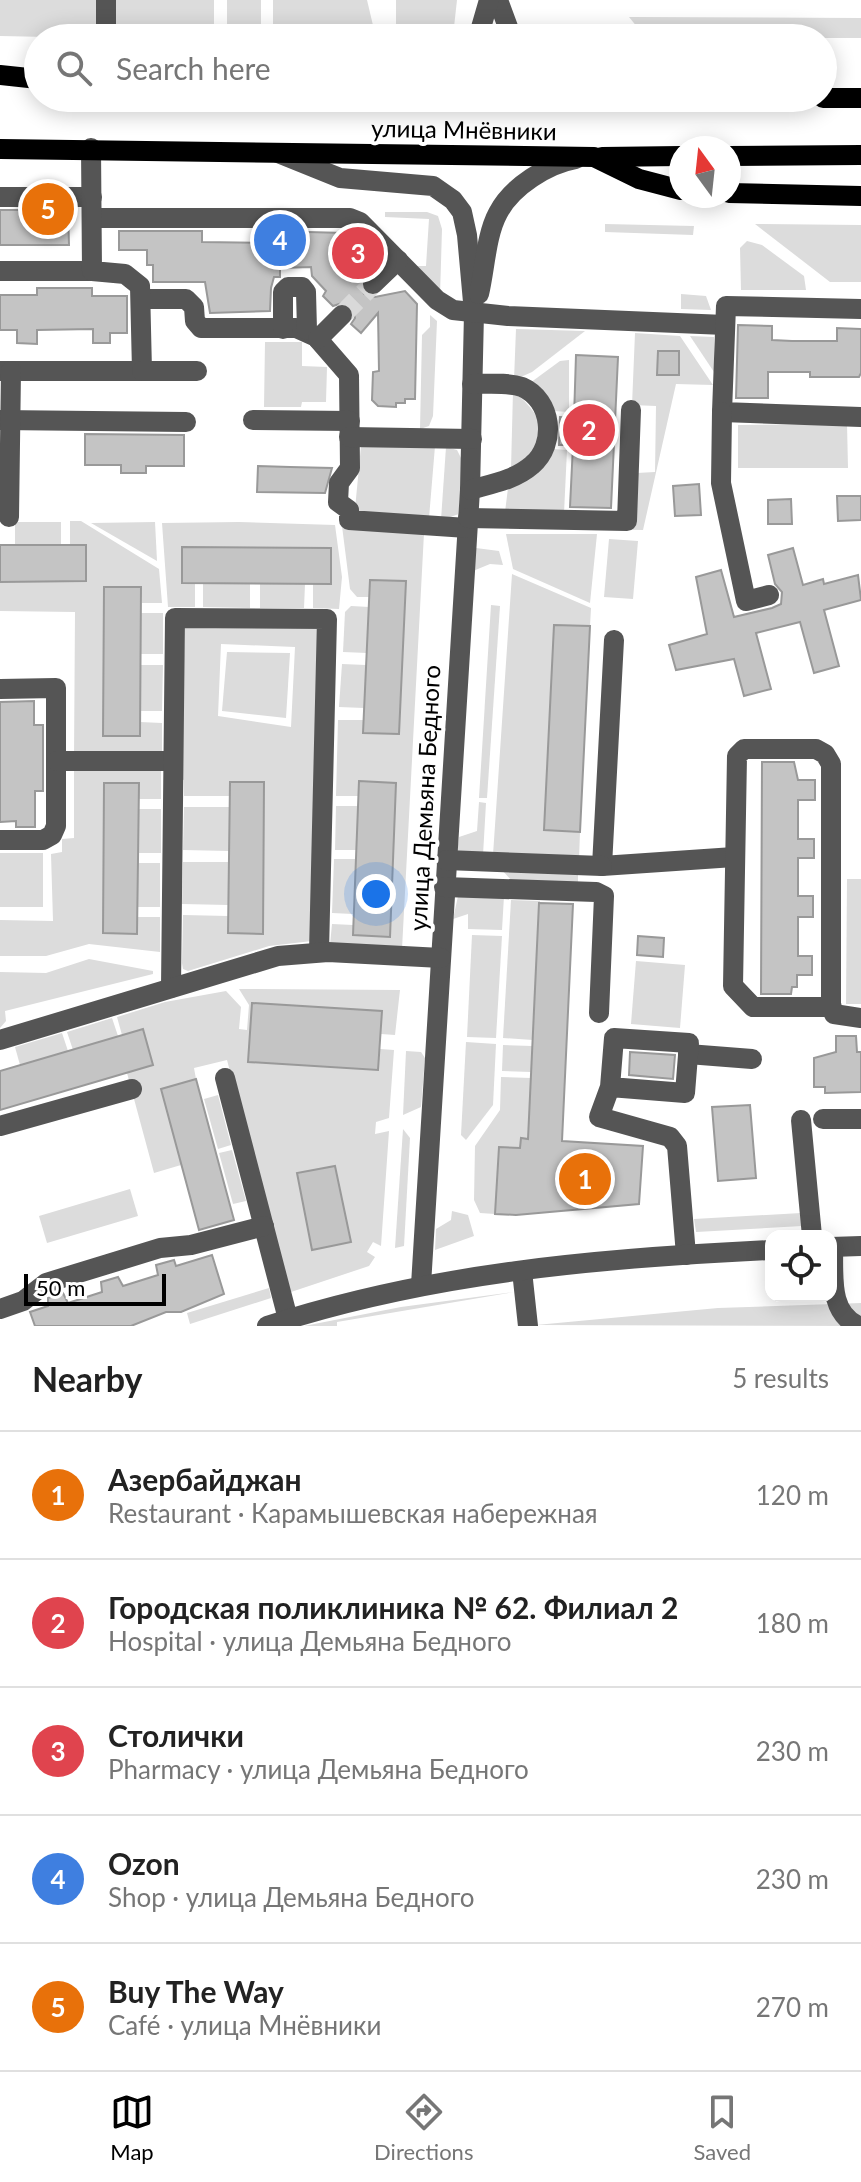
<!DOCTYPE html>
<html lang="en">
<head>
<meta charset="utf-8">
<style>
	body { margin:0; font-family:Lato,sans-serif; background:#f2f2f2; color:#222 }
	.controls { position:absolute; right:24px; bottom:24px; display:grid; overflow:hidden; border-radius:16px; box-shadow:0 4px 20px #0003 }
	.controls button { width:72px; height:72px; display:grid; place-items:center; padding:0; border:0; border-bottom:2px solid #e0e0e0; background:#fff; color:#222; font:40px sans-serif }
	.compass { position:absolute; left:669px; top:136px; width:72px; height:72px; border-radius:50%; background:#fff; box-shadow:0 4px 20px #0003; rotate:345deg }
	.scale { position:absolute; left:24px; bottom:20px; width:142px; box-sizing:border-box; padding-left:8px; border:4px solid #000; border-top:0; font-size:22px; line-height:28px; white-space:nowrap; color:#000; -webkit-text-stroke:6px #fff; paint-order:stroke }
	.you { position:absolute; left:376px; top:894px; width:28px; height:28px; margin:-20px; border:6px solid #fff; border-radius:50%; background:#1a73e8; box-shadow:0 0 0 12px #1a73e833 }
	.badge { display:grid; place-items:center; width:52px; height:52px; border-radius:50%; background:#000; color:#fff; font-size:26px; font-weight:700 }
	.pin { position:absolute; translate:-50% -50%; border:4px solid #fff; box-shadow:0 2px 8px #0006 }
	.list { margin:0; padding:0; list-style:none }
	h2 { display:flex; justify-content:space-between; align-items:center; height:104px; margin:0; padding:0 32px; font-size:34px }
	h2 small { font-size:26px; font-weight:400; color:#767676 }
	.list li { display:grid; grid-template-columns:52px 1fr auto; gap:24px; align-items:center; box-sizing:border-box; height:128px; padding:0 32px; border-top:2px solid #e0e0e0 }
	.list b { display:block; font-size:30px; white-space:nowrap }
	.list p { margin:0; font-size:26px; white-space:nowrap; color:#767676 }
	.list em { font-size:26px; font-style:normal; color:#767676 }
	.icon { flex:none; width:44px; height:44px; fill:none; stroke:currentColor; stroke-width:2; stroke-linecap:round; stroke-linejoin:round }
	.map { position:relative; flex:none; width:861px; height:1326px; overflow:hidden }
	.search { position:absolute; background:#fff; box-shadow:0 4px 20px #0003; left:24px; right:24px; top:24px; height:88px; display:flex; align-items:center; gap:20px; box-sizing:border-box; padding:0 28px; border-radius:44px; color:#767676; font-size:30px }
	.sheet { height:744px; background:#fff }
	nav { display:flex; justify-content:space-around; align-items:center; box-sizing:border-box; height:112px; border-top:2px solid #e0e0e0; background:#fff; font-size:22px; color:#767676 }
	nav a { display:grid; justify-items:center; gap:4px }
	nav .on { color:#000 }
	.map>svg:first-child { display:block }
	.green { fill:#dcdcdc; fill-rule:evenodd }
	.building { fill:#c4c4c4; stroke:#999; stroke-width:2 }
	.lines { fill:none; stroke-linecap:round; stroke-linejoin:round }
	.minor-tunnel { stroke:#d9d9d9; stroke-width:20; stroke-dasharray:20 10; stroke-linecap:butt }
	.minor { stroke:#555; stroke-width:20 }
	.major { stroke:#000; stroke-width:20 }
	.labels { text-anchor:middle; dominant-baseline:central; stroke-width:8; stroke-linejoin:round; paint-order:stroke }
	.street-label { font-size:24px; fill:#000; stroke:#fff }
</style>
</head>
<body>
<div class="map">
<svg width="861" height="1326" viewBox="0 0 861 1326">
	<rect width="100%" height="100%" fill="#fff"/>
	<!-- green -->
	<g class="green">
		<path d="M0,0h97v38l-97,-2z"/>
		<path d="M116,0h98v38l-98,-2z"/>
		<rect x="227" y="0" width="34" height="38"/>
		<path d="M273,0h94l9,38h-103z"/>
		<path d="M396,0h61l-3,27 -19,10h-39z"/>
		<path d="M629,17l232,1v20h-215z"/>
		<path d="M385,212h42l11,4 4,13 -2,67 -29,-30h15l3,-47 -44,-2z"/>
		<path d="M605,224l89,2 -1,9 -88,-3z"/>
		<path d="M755,224l106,1v57h-31z"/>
		<path d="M747,241l15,4 42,31 2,14h-65l-1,-42z"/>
		<path d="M681,294l25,2 5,14 -30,-1z"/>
		<path d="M430,315l7,6 -4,95 -4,10 -9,3 2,-94 8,-8z"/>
		<path d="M516,329l69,2 -53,41 -18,8z"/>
		<path d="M635,333l45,3 33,49 -37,-1 -33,146 -138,-2 129,-1 3,-54 18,-1 1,-66 -24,-1zM658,351h21l-1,24 -21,-1z"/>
		<path d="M690,336l24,1v35z"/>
		<path d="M265,342h37v24l25,1 -1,35h-24l-1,5h-37z"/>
		<path d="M569,360v52l-16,-1 -23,-28 30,-22z"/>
		<path d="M513,391c37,30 36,51 -2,78z"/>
		<path d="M847,424l1,44h-110v-43z"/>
		<path d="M361,446h74l-6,72 -67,-4 -7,-5z"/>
		<path d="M446,447l11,3 5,10 -3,54 -18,6z"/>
		<path d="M553,449l14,1 -3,63 -59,-1 3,-24z"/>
		<path d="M70,521h11l78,48 3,34h-20l-1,-16h-37l-1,148 37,1v-14l22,1v34h-88l1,-145 -75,-1v-29l86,-1v-36h-16z"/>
		<rect x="15" y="522" width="46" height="23"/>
		<path d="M155,522l2,39 -66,-38z"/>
		<path d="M239,522l96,3 7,52 -3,32 -26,-1v-24l-118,-1v24h-27l-6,-84z"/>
		<path d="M342,526l82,7 -22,416 -72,-4 2,-21 21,1v10l37,1 6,-153 -37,-2v15h-23l2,-76h25v13l36,1 7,-152 -35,-2 -2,17h-12l-7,-8z"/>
		<path d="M506,534h91l-7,69 -77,-34z"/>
		<path d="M609,539l29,2 -5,58 -29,-2z"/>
		<path d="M476,548l23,3 4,14 -13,-1 -17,7z"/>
		<path d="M512,574l79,34 -1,18 -36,-1 -10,205 36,2 -1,27 -86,-4z"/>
		<path d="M203,583h47v25l-47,-1z"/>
		<path d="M260,583l45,1 -1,24h-44z"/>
		<path d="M491,605l9,1 -13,192h-8z"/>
		<path d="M351,606l18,1 -2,46 -24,-1 2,-40z"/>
		<rect x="141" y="613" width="22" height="41"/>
		<path d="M185,626l134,2 -7,313 -43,5 -81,25 -5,-2 -1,-6 1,-48 45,1v17h35l1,-150 -34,-1 -1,14h-45v-16l-4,-1zM221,644l74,3 -4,80 -73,-11z"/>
		<path d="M227,652l63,1 -4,65 -64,-7z"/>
		<path d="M342,664l24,1 -2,43 -25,-1z"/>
		<path d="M141,665h22l-1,46h-21z"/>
		<path d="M74,765h87v34h-22l-1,-16h-34l-1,150 34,1 1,-17h22v35l-71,-8 -43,12h-46v-36l53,1 -2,-67 11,-2v-13l12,-1z"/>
		<path d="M479,802l7,1 -3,52 -26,-3 2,-15 18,-6z"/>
		<path d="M336,806h22l-2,44h-21z"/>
		<path d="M184,807h45v44l-46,-1z"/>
		<path d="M139,809h22v44h-23z"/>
		<rect x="0" y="853" width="43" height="54"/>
		<path d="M334,859h22l-3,55 -21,-1z"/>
		<path d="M183,862h45v43l-46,-1z"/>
		<rect x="138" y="863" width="22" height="44"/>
		<path d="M500,868l78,3v15l-64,-3z"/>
		<path d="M847,879h14v125h-15z"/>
		<path d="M458,896h46l-2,34 -34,-1v-15l-15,5z"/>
		<path d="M511,900l29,1 -7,139 -30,-2z"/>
		<path d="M472,935l30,1 -6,102 -29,-1z"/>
		<path d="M89,959l64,12v3l-148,37 1,10 -6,7v-56l46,1z"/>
		<path d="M636,961l49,4 -5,63 -49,-4z"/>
		<path d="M239,989l161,1 -5,45 -14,-1 1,-23 -130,-7 -4,58 130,8 2,-21 14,1 -5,68 -13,4 -1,12 14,-3 -8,115 -8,-4 -6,10 8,5 -6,9 -81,27 -61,-233 -33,8 2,11 -35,10 20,76 -27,8 -27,-100 26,-9 -10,-35 -21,6 -5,-18 48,-15 61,-11 15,16 -2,22 8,1 2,-25zM335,1166l15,76 -38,8 -15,-76z"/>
		<path d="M112,1018l6,18 -45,14 -6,-18z"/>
		<path d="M62,1033l6,18 -48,14 -5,-18z"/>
		<path d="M466,1042l30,2 -3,61 -27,35 -5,-5z"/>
		<path d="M503,1045l29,1 -1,26 -29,-1z"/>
		<path d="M406,1051l15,1 4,6 -4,49 -18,8z"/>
		<path d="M501,1077l30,1 -3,61 -8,9 -21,-1 -4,67 -15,-1 -6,-13 1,-54 25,-36z"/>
		<path d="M218,1095l13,50 -13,4 -14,-50z"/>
		<path d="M403,1129l7,9 -6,108 -9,2z"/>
		<path d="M232,1150l14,51 -13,3 -14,-51z"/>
		<path d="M130,1189l8,27 -91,27 -8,-27z"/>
		<path d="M452,1211l16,4 6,21 -39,14 1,-21 15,-9z"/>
		<path d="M801,1213l1,13 -106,6 -2,-13z"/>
		<path d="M269,1288l2,10 -81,26 -3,-11z"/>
		<path d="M514,1292l-177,30v4h-33l97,-19z"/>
		<path d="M861,1303v23l-325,-1 182,-17z"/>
	</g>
	<!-- building -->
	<g class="building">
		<path d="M0,210h68l1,35h-69z"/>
		<path d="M119,231h83v11l70,1 -1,-12 74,2 17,14 1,8 -9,9 10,11 -4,11 4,8 11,3 30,-6 12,13 -2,95h-10v4h-9v4l-18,-1 -6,-6 1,-28 6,-1 -1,-58 -17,20 -10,-9 4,-6 -3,-12 -7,-4 -12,4 -10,-10 3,-5 -14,-15 -1,-9 -31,1v9h-6l-3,11 -1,23 -60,2 -5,-31h-52v-17h-6v-15h-28z"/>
		<path d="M37,288h55v8h35v37h-17v10h-17v-14l-56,1v14l-20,-1v-13h-17v-35h37z"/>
		<path d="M738,325l34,1v14l20,1h45v-13l24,1v44l-2,4h-49v-5h-42v26h-32z"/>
		<path d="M658,351h21v24h-22z"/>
		<path d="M576,355l42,2 -7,151 -41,-1 3,-62h-14l1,-28 14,1z"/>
		<path d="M85,434l99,1v31h-38v7h-25v-8h-36z"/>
		<path d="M258,466l32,1 42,1 -7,25 -68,-1z"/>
		<path d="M699,484l2,31 -26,1 -2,-30z"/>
		<path d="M837,496h24v24l-23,1z"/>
		<path d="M791,499l1,25h-24v-24z"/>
		<path d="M0,545h86v36l-86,1z"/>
		<path d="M182,547l149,1v36l-149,-1z"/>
		<path d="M793,548l10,37 20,-6 1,5 34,-9 3,25 -37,10 15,56 -25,7 -14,-51 -44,11 15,56 -27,7 -10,-37 -58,11 -7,-25 38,-11 -11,-57 25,-7 13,47 38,-9 9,-4 1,-12 -7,-8 -7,-29z"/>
		<path d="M370,580l36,1 -7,153 -36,-1z"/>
		<path d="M104,587h37l-1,149h-37z"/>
		<path d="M554,625l36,1 -10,206 -36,-2z"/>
		<path d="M34,701v24h9v66h-8v36h-19v-6l-16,1v-120z"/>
		<path d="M762,762h32l4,18h17v20h-17v39h16v19h-16v38h15v21h-15v39h14v19h-15v12h-5l-1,7h-30z"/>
		<path d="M359,781l37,2 -6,154 -37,-2z"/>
		<path d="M230,782h34l-1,152 -35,-1z"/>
		<path d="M104,783h35l-2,151 -34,-1z"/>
		<path d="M539,903l34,1 -11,237 81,5 -4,58 -123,11 -21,-1 4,-67 21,1 1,-10 7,1z"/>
		<path d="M638,936l26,2 -1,19 -26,-2z"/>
		<path d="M252,1003l130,8 -4,59 -130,-8z"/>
		<path d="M143,1029l10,36 -153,45v-39z"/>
		<path d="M836,1036h20l1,16h4v40l-36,1v-6h-11v-29l22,-6z"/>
		<path d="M630,1052l45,3 -2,24 -44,-4z"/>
		<path d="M196,1079l38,141 -35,10 -38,-141z"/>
		<path d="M750,1105l6,73 -38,3 -6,-74z"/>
		<path d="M335,1166l16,76 -39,8 -15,-77z"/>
		<path d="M212,1255l12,39 -43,18h-15l-35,14h-96l-5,-14 18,-6v-8l15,-5 5,10 34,-11 -1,-10 17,-5 5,9 35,-11 -2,-10 18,-5 2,6z"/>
	</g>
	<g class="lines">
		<!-- minor-tunnel -->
		<path class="minor-tunnel" d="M342,315l31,-31"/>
		<!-- minor -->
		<g class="minor">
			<path d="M498,0l14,38"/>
			<path d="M106,38v-38"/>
			<path d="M478,38l11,-38"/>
			<path d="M278,153l62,25 93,8 20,14 9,12 5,23 7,78 -4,177 -49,795"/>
			<path d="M0,197h92"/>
			<path d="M92,218h258l10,4 77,78 16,10 55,6 217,9"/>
			<path d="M0,271h92"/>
			<path d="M373,284l25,-24"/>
			<path d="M479,294c6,-25 7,-59 19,-81 14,-27 50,-49 78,-54"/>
			<path d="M142,299h44l8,8 1,14 6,7h95l20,9 33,38 1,93 -11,15 -1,19 11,8v10l118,8"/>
			<path d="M861,309l-135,-3 -4,106 139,5"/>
			<path d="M283,329v-37l5,-5h14l4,5 1,38"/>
			<path d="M318,339l24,-24"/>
			<path d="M0,371h142l-2,-85 -15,-12 -33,-3 -1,-123"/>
			<path d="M142,371h55"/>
			<path d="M722,412l-1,71 25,118 23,-6"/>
			<path d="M0,420l186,2"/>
			<path d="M253,420l97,1"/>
			<path d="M349,437l123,2"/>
			<path d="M470,490c21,-6 45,-10 62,-25 25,-21 20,-65 -10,-78 -15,-5 -34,-3 -50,-3"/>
			<path d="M9,517l2,-146"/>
			<path d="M468,518l159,3 4,-111"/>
			<path d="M614,640l-12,226 132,-9"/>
			<path d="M0,689l56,-1v138l-4,9 -9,5h-43"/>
			<path d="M57,761h116"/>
			<path d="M446,860l156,6"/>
			<path d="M444,887l152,5 8,4 -5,117"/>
			<path d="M171,988l4,-370 152,1 -8,333"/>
			<path d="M832,1007h-79l-20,-21 4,-230 7,-7h72l9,5 6,10v242l3,8 27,4"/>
			<path d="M0,1040l278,-84 50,-4 113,6"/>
			<path d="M688,1054l64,5"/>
			<path d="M225,1078l63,241"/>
			<path d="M610,1087l75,6 4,-50 -75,-5 -4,49 -11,30 71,20 7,9 9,109"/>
			<path d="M823,1119h38"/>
			<path d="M801,1120l11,116"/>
			<path d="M0,1126l132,-37"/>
			<path d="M831,1247l30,-1"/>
			<path d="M833,1247c1,28 -5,66 26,79"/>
			<path d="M522,1271l6,55"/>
			<path d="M0,1309l23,-8 23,-18 114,-35 31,-3 73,-19"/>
			<path d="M267,1326c162,-53 333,-68 504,-76"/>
		</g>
		<!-- major -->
		<g class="major">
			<path d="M0,75l38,4"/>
			<path d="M823,98h38"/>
			<path d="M0,149l594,8 45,22 42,11"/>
			<path d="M729,156l132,-1"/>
			<path d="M602,157l79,-1"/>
			<path d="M729,193l132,3"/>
		</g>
	</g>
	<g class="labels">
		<!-- street labels -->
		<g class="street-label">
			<text transform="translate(464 129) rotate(1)">улица Мнёвники</text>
			<text transform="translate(424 798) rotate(-87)">улица Демьяна Бедного</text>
		</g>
	</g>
</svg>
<div class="controls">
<button><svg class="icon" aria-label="locate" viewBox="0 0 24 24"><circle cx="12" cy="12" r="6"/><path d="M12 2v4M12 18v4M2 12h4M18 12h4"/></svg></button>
</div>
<svg class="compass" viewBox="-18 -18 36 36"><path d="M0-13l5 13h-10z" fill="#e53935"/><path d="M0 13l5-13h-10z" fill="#767676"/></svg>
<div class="scale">50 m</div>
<div class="you"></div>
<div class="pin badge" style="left:585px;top:1179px;background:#e8710a">1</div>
<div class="pin badge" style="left:589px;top:430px;background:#e0444e">2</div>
<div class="pin badge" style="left:358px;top:253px;background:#e0444e">3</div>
<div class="pin badge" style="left:280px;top:240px;background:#3f7fe0">4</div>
<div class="pin badge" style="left:48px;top:209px;background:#e8710a">5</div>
<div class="search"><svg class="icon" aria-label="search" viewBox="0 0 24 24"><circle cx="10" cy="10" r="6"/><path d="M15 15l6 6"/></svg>Search here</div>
</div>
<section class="sheet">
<h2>Nearby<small>5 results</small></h2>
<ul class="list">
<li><span class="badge" style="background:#e8710a">1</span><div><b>Азербайджан</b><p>Restaurant · Карамышевская набережная</p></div><em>120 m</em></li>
<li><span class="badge" style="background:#e0444e">2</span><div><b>Городская поликлиника № 62. Филиал 2</b><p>Hospital · улица Демьяна Бедного</p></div><em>180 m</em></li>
<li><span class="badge" style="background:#e0444e">3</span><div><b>Столички</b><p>Pharmacy · улица Демьяна Бедного</p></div><em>230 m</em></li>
<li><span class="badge" style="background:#3f7fe0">4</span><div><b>Ozon</b><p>Shop · улица Демьяна Бедного</p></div><em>230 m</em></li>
<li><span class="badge" style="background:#e8710a">5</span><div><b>Buy The Way</b><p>Café · улица Мнёвники</p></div><em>270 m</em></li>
</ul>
</section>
<nav>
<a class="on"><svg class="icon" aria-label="map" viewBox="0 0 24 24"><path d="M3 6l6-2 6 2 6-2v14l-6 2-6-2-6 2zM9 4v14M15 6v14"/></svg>Map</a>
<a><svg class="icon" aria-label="directions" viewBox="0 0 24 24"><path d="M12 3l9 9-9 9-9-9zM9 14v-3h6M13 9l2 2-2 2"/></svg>Directions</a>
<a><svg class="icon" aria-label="saved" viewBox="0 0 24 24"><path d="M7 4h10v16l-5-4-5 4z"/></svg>Saved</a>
</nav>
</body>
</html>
